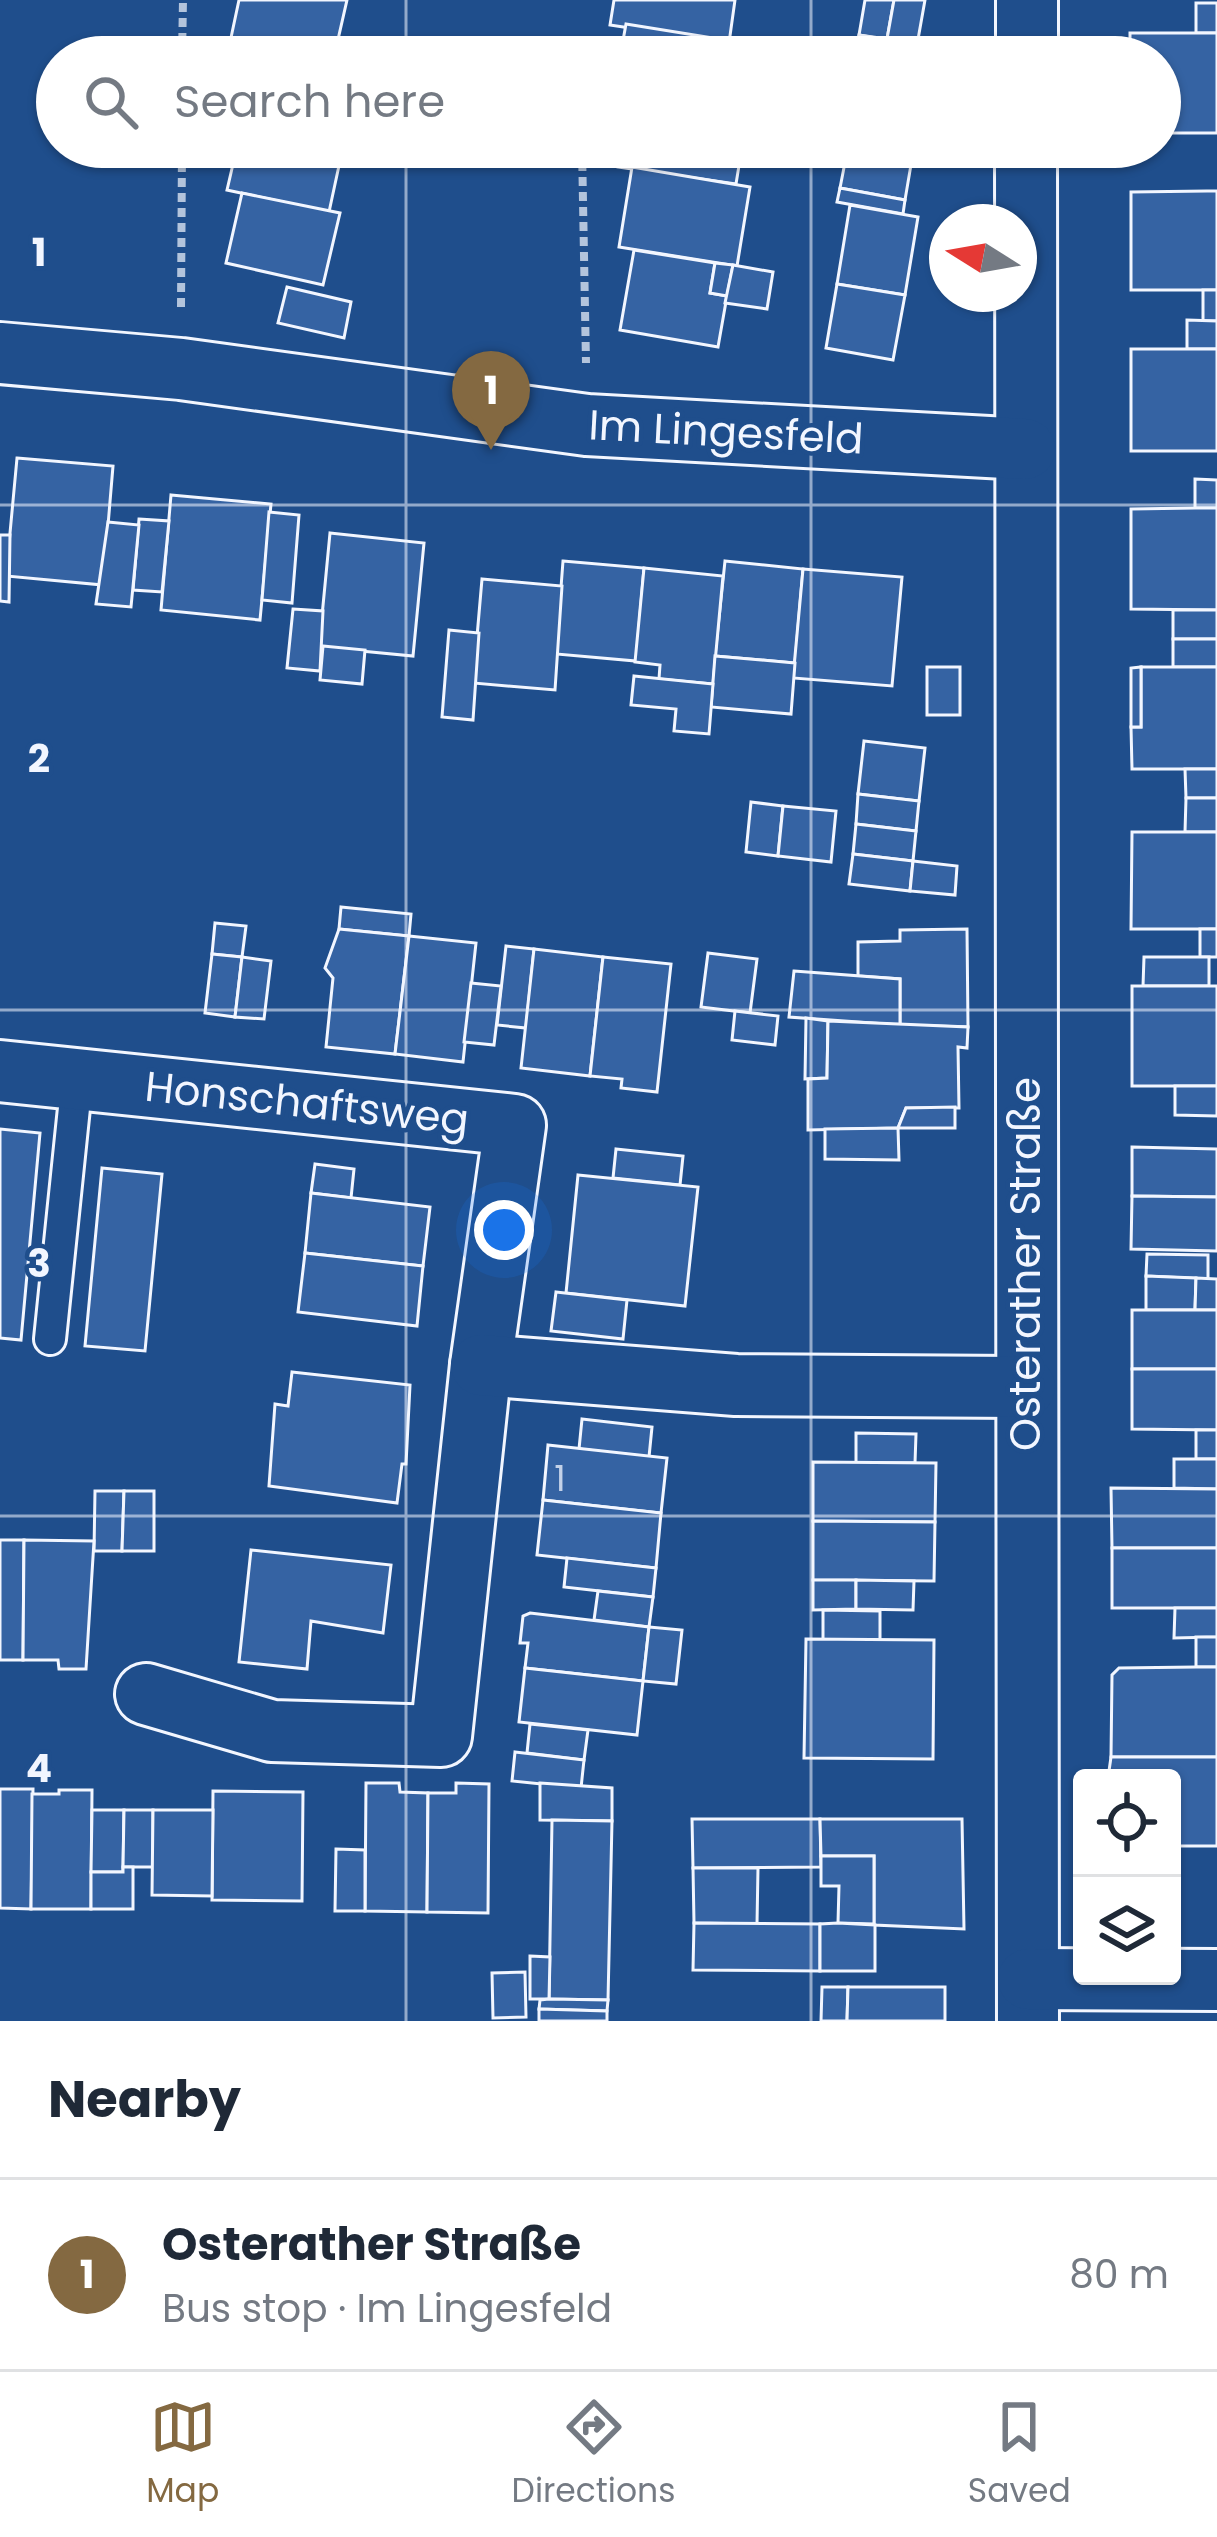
<!DOCTYPE html>
<html lang="en">
<head>
<meta charset="utf-8">
<style>
	body { margin:0; font-family:Poppins,sans-serif; background:#f6f6f7; color:#1f2937 }
	.controls { position:absolute; right:36px; bottom:36px; display:grid; overflow:hidden; border-radius:12px; box-shadow:0 3px 9px #0004 }
	.controls button { width:108px; height:108px; display:grid; place-items:center; padding:0; border:0; border-bottom:3px solid #e0e1e3; background:#fff; color:#1f2937; font:60px sans-serif }
	.compass { position:absolute; left:929px; top:204px; width:108px; height:108px; border-radius:50%; background:#fff; box-shadow:0 3px 9px #0004; rotate:281deg }
	.you { position:absolute; left:504px; top:1230px; width:42px; height:42px; margin:-30px; border:9px solid #fff; border-radius:50%; background:#1a73e8; box-shadow:0 0 0 18px #1a73e833 }
	.badge { display:grid; place-items:center; width:78px; height:78px; border-radius:50%; background:#846941; color:#fff; font-size:39px; font-weight:700 }
	.pin { position:absolute; translate:-50% -99px; filter:drop-shadow(0 3px 6px #0008) }
	.pin::after { content:''; position:absolute; top:63px; width:42px; height:36px; background:inherit; clip-path:polygon(0 0,100% 0,50% 100%) }
	.list { margin:0; padding:0; list-style:none }
	h2 { display:flex; justify-content:space-between; align-items:center; height:156px; margin:0; padding:0 48px; font-size:51px }
	h2 small { font-size:39px; font-weight:400; color:#747a83 }
	.list li { display:grid; grid-template-columns:78px 1fr auto; gap:36px; align-items:center; box-sizing:border-box; height:192px; padding:0 48px; border-top:3px solid #e0e1e3 }
	.list b { display:block; font-size:45px; white-space:nowrap }
	.list p { margin:0; font-size:39px; white-space:nowrap; color:#747a83 }
	.list em { font-size:39px; font-style:normal; color:#747a83 }
	.icon { flex:none; width:66px; height:66px; fill:none; stroke:currentColor; stroke-width:2; stroke-linecap:round; stroke-linejoin:round }
	.map { position:relative; flex:none; width:1217px; height:2021px; overflow:hidden }
	.search { position:absolute; background:#fff; box-shadow:0 3px 9px #0004; left:36px; right:36px; top:36px; height:132px; display:flex; align-items:center; gap:30px; box-sizing:border-box; padding:0 42px; border-radius:66px; color:#747a83; font-size:45px }
	.sheet { height:348px; background:#fff }
	nav { display:flex; justify-content:space-around; align-items:center; box-sizing:border-box; height:168px; border-top:3px solid #e0e1e3; background:#fff; font-size:33px; color:#747a83 }
	nav a { display:grid; justify-items:center; gap:6px }
	nav .on { color:#846941 }
	.map>svg:first-child { display:block }
	.building { fill:#3563a3; stroke:#f2f6ff; stroke-width:3 }
	.lines { fill:none; stroke-linecap:round; stroke-linejoin:round }
	.lane-casing { stroke:#f2f6ff; stroke-width:36 }
	.street-casing { stroke:#f2f6ff; stroke-width:66 }
	.path { stroke:#b3c4dc; stroke-width:8; stroke-dasharray:9 6; stroke-linecap:butt }
	.lane { stroke:#1f4e8c; stroke-width:30 }
	.street { stroke:#1f4e8c; stroke-width:60 }
	.grid { fill:none; stroke:#f2f6ff; stroke-width:3; stroke-opacity:0.55 }
	.labels { text-anchor:middle; dominant-baseline:central; stroke-width:9; stroke-linejoin:round; paint-order:stroke }
	.number-label { font-size:36px; fill:#c3d1e8 }
	.street-label { font-size:42px; fill:#f2f6ff; stroke:#1f4e8c }
	.grid-label { font-size:39px; text-anchor:middle; font-weight:bold; fill:#f2f6ff; stroke:#1f4e8c; stroke-width:9; stroke-linejoin:round; paint-order:stroke }
</style>
</head>
<body>
<div class="map">
<svg width="1217" height="2021" viewBox="0 0 1217 2021">
	<rect width="100%" height="100%" fill="#1f4e8c"/>
	<!-- building -->
	<g class="building">
		<path d="M239,0h108l-13,57h-62l-43,-10z"/>
		<path d="M614,0h121l-6,43 -119,-18z"/>
		<path d="M865,0h29l-7,39 -28,-4z"/>
		<path d="M894,0h31l-8,45 -30,-6z"/>
		<rect x="1196" y="3" width="21" height="30"/>
		<path d="M626,24l118,19 -2,14h-122z"/>
		<path d="M1130,33h87v100h-57v-76h-30z"/>
		<path d="M859,35l58,10 -2,12h-60z"/>
		<path d="M237,147h106l-14,65 -102,-22z"/>
		<path d="M621,147h121l-6,37 -118,-17z"/>
		<path d="M848,147h66l-9,53 -65,-12z"/>
		<path d="M632,167l118,20 -13,79 -118,-19z"/>
		<path d="M840,188l65,12 -2,14 -66,-12z"/>
		<path d="M1207,191h10v99h-86v-98z"/>
		<path d="M242,193l98,20 -17,72 -97,-22z"/>
		<path d="M850,205l68,12 -13,78 -68,-11z"/>
		<path d="M634,250l81,13 -5,30 17,3 -9,51 -98,-17z"/>
		<path d="M715,263l18,2 -6,31 -17,-3z"/>
		<path d="M733,265l40,7 -6,37 -42,-6z"/>
		<path d="M837,284l68,11 -12,65 -67,-12z"/>
		<path d="M287,287l64,15 -7,36 -66,-15z"/>
		<rect x="1203" y="290" width="14" height="31"/>
		<path d="M1187,320l30,1v28h-30z"/>
		<rect x="1131" y="349" width="86" height="102"/>
		<path d="M17,458l96,8 -10,119 -97,-9z"/>
		<path d="M1195,479l22,1v28h-22z"/>
		<path d="M171,495l100,9 -11,116 -99,-10z"/>
		<path d="M1195,508h22v102l-86,-1v-100z"/>
		<path d="M269,512l30,3 -7,88 -30,-3z"/>
		<path d="M139,519l30,2 -7,71 -29,-2z"/>
		<path d="M108,522l31,3 -8,82 -35,-3z"/>
		<path d="M330,533l94,10 -11,113 -94,-9z"/>
		<path d="M0,535h10l-1,67 -9,-1z"/>
		<path d="M563,561l81,7 -8,93 -80,-7z"/>
		<path d="M725,561l78,8 -8,94 -80,-7z"/>
		<path d="M644,568l79,8 -10,108 -54,-5 1,-14 -25,-3z"/>
		<path d="M803,569l99,8 -10,109 -99,-8z"/>
		<path d="M482,579l80,7 -7,104 -82,-7z"/>
		<path d="M293,609l30,2 -3,60 -33,-3z"/>
		<rect x="1173" y="610" width="44" height="29"/>
		<path d="M449,630l30,3 -6,87 -31,-3z"/>
		<rect x="1173" y="639" width="44" height="28"/>
		<path d="M323,646l42,4 -3,34 -42,-4z"/>
		<path d="M715,656l80,7 -4,51 -80,-7z"/>
		<rect x="927" y="667" width="33" height="48"/>
		<path d="M1141,667h76v102h-85l-1,-42h10z"/>
		<path d="M1141,667v60h-10v-59z"/>
		<path d="M634,676l79,8 -4,50 -35,-3 2,-22 -45,-4z"/>
		<path d="M864,741l61,7 -6,53 -61,-7z"/>
		<path d="M1185,769h32v29h-31z"/>
		<path d="M858,794l61,7 -3,30 -60,-7z"/>
		<path d="M1186,798h31v34h-32z"/>
		<path d="M751,802l32,4 -5,50 -32,-4z"/>
		<path d="M783,806l53,5 -5,51 -53,-6z"/>
		<path d="M856,824l60,7 -3,30 -60,-7z"/>
		<path d="M1132,832h85v97h-86z"/>
		<path d="M853,854l60,7 -3,30 -61,-7z"/>
		<path d="M913,861l44,5 -2,29 -45,-4z"/>
		<path d="M341,907l70,7 -2,22 -70,-7z"/>
		<path d="M215,923l31,3 -4,31 -30,-3z"/>
		<path d="M339,929l70,7 -14,118 -69,-7 7,-69 -8,-10z"/>
		<path d="M967,929l1,98 -68,-2v-46l-42,-3v-34l42,-1v-11z"/>
		<rect x="1200" y="929" width="17" height="28"/>
		<path d="M409,936l67,7 -13,119 -68,-8z"/>
		<path d="M506,946l28,3 -8,79 -29,-3z"/>
		<path d="M534,949l69,8 -13,119 -69,-8z"/>
		<path d="M708,953l49,6 -7,54 -49,-6z"/>
		<path d="M212,954l30,3 -7,60 -30,-4z"/>
		<path d="M242,957l29,4 -7,58 -29,-2z"/>
		<path d="M603,957l68,7 -14,128 -36,-4 1,-9 -32,-3z"/>
		<path d="M1144,957h65v29h-66z"/>
		<path d="M794,971l106,8v46l-111,-8z"/>
		<path d="M471,983l30,3 -7,59 -30,-3z"/>
		<rect x="1132" y="986" width="85" height="100"/>
		<path d="M735,1011l43,5 -3,29 -43,-5z"/>
		<path d="M806,1018l22,3 -1,57 -22,1z"/>
		<path d="M828,1021l140,6 -1,21 -9,-1 1,61h-53l-8,20 -90,2v-51l19,-1z"/>
		<path d="M1175,1086h42v30l-42,-1z"/>
		<path d="M955,1107v21h-57l8,-20z"/>
		<path d="M898,1128l1,32 -74,-1v-30z"/>
		<path d="M0,1129l40,4 -19,207 -21,-2z"/>
		<path d="M1132,1147l85,2v48l-85,-1z"/>
		<path d="M616,1149l67,7 -3,29 -67,-7z"/>
		<path d="M315,1164l39,5 -3,29 -40,-5z"/>
		<path d="M102,1168l60,6 -17,177 -60,-5z"/>
		<path d="M578,1175l120,12 -13,119 -119,-13z"/>
		<path d="M311,1193l119,14 -7,59 -118,-13z"/>
		<path d="M1132,1196l85,1v54l-86,-2z"/>
		<path d="M305,1253l118,13 -6,60 -119,-14z"/>
		<path d="M1147,1254l61,1v24l-62,-3z"/>
		<path d="M1146,1276l50,2 -1,32h-49z"/>
		<path d="M1196,1278l21,1v31h-22z"/>
		<path d="M556,1292l71,8 -4,39 -72,-8z"/>
		<rect x="1132" y="1310" width="85" height="59"/>
		<path d="M1132,1369h85v61l-85,-1z"/>
		<path d="M292,1372l118,13 -4,79h-4l-5,39 -128,-17 6,-82 13,2z"/>
		<path d="M582,1419l70,8 -3,30 -70,-8z"/>
		<rect x="1196" y="1430" width="21" height="29"/>
		<path d="M856,1433l60,1 -1,29h-59z"/>
		<path d="M548,1445l119,13 -6,55 -118,-13z"/>
		<path d="M1174,1459h43v30l-43,-1z"/>
		<path d="M813,1462l123,1 -1,59 -122,-1z"/>
		<path d="M1111,1488l106,1v59h-105z"/>
		<path d="M95,1491h29l-2,60h-28z"/>
		<path d="M124,1491h30v60h-32z"/>
		<path d="M543,1500l118,13 -5,55 -119,-13z"/>
		<path d="M813,1521l122,1 -1,59 -121,-1z"/>
		<path d="M0,1540h24l-1,120h-23z"/>
		<path d="M24,1540l70,1 -8,128h-27l-1,-9h-35z"/>
		<rect x="1112" y="1548" width="105" height="60"/>
		<path d="M251,1550l140,15 -8,68 -72,-12 -4,48 -68,-7z"/>
		<path d="M567,1558l89,10 -3,29 -89,-10z"/>
		<path d="M813,1580h43v29l-43,1z"/>
		<path d="M856,1580l58,1 -1,29 -57,-1z"/>
		<path d="M598,1591l55,6 -4,30 -55,-7z"/>
		<path d="M1175,1608h42v29l-43,1z"/>
		<path d="M823,1610l57,1v29h-57z"/>
		<path d="M530,1613l119,14 -6,54 -118,-13 3,-25h-8l3,-27z"/>
		<path d="M649,1627l33,3 -6,54 -33,-3z"/>
		<rect x="1196" y="1637" width="21" height="30"/>
		<path d="M806,1639l128,1 -1,119 -129,-1z"/>
		<path d="M1196,1667h21v90h-106l1,-82 7,-7z"/>
		<path d="M525,1668l118,13 -6,54 -118,-13z"/>
		<path d="M530,1724l58,6 -4,30 -57,-7z"/>
		<path d="M515,1752l69,8 -3,28 -69,-7z"/>
		<path d="M1111,1757h106v89h-45v-68h-64z"/>
		<path d="M366,1783h33l1,9 28,1 -1,119 -62,-1z"/>
		<path d="M456,1783l33,1 -1,129 -61,-1 1,-119h28z"/>
		<path d="M540,1783l72,5v33l-72,-1z"/>
		<path d="M0,1789h33l-2,120 -31,-1z"/>
		<path d="M59,1790h33l-1,119h-60l1,-115h27z"/>
		<path d="M213,1791l90,1 -1,109 -90,-1z"/>
		<path d="M92,1810h32l-1,62h-32z"/>
		<path d="M124,1810h29v57h-30z"/>
		<path d="M153,1810h60l-1,86 -60,-1z"/>
		<path d="M692,1819h128l1,48 -128,1z"/>
		<path d="M820,1819h142l2,110 -90,-4v-69h-53z"/>
		<path d="M552,1820l60,1 -4,179 -59,-1z"/>
		<path d="M336,1849l29,1v61h-30z"/>
		<path d="M821,1856h53v68l-36,-1 1,-37h-18z"/>
		<path d="M123,1867h10v42h-42v-37h32z"/>
		<path d="M693,1868h65l-1,56 -63,-1z"/>
		<path d="M694,1923l126,1v47l-127,-1z"/>
		<path d="M838,1923l37,2v46h-55v-47z"/>
		<path d="M530,1956l20,1 -1,42h-19z"/>
		<path d="M525,1972l1,45 -33,1 -1,-45z"/>
		<path d="M822,1987h26l-1,34h-26z"/>
		<path d="M848,1987h97v34h-98z"/>
		<path d="M549,1999l59,1 -1,11 -68,-2 1,-9z"/>
		<path d="M539,2009l68,2v10h-68z"/>
	</g>
	<g class="lines">
		<!-- lane casing -->
		<g class="lane-casing">
			<path id="lane" d="M50,1339l27,-260"/>
		</g>
		<!-- street casing -->
		<g class="street-casing">
			<g id="street">
				<path d="M1027,57v-57"/>
				<path d="M1026,147l2,1874"/>
				<path d="M0,353l181,16 406,56 438,24"/>
				<path d="M0,1071l515,54 -34,240 -40,371 -169,-5 -126,-37"/>
				<path d="M481,1365l255,20 289,2"/>
				<path d="M1028,1979l189,1"/>
			</g>
		</g>
		<!-- path -->
		<g class="path">
			<path d="M182,57l1,-57"/>
			<path d="M582,147l4,216"/>
			<path d="M181,307l1,-160"/>
		</g>
		<!-- lane -->
		<use href="#lane" class="lane"/>
		<!-- street -->
		<use href="#street" class="street"/>
	</g>
	<!-- grid -->
	<path class="grid" d="M406,0v57M811,0v57M406,147v1874M811,147v1874M0,505h1217M0,1010h1217M0,1516h1217"/>
	<g class="labels">
		<!-- number labels -->
		<g class="number-label">
			<text x="560" y="1478">1</text>
		</g>
		<!-- street labels -->
		<g class="street-label">
			<text transform="translate(726 432) rotate(3)">Im Lingesfeld</text>
			<text transform="translate(307 1103) rotate(6)">Honschaftsweg</text>
			<text transform="translate(1025 1264) rotate(-90)">Osterather Straße</text>
		</g>
	</g>
	<g class="grid-label">
		<text x="39" y="266">1</text>
		<text x="39" y="772">2</text>
		<text x="39" y="1277">3</text>
		<text x="39" y="1782">4</text>
	</g>
</svg>
<div class="controls">
<button><svg class="icon" aria-label="locate" viewBox="0 0 24 24"><circle cx="12" cy="12" r="6"/><path d="M12 2v4M12 18v4M2 12h4M18 12h4"/></svg></button>
<button><svg class="icon" aria-label="layers" viewBox="0 0 24 24"><path d="M12 4l9 5-9 5-9-5zM3 14l9 5 9-5"/></svg></button>
</div>
<svg class="compass" viewBox="-18 -18 36 36"><path d="M0-13l5 13h-10z" fill="#e53935"/><path d="M0 13l5-13h-10z" fill="#747a83"/></svg>
<div class="you"></div>
<div class="pin badge" style="left:491px;top:450px">1</div>
<div class="search"><svg class="icon" aria-label="search" viewBox="0 0 24 24"><circle cx="10" cy="10" r="6"/><path d="M15 15l6 6"/></svg>Search here</div>
</div>
<section class="sheet">
<h2>Nearby<small></small></h2>
<ul class="list">
<li><span class="badge">1</span><div><b>Osterather Straße</b><p>Bus stop · Im Lingesfeld</p></div><em>80 m</em></li>
</ul>
</section>
<nav>
<a class="on"><svg class="icon" aria-label="map" viewBox="0 0 24 24"><path d="M3 6l6-2 6 2 6-2v14l-6 2-6-2-6 2zM9 4v14M15 6v14"/></svg>Map</a>
<a><svg class="icon" aria-label="directions" viewBox="0 0 24 24"><path d="M12 3l9 9-9 9-9-9zM9 14v-3h6M13 9l2 2-2 2"/></svg>Directions</a>
<a><svg class="icon" aria-label="saved" viewBox="0 0 24 24"><path d="M7 4h10v16l-5-4-5 4z"/></svg>Saved</a>
</nav>
</body>
</html>
